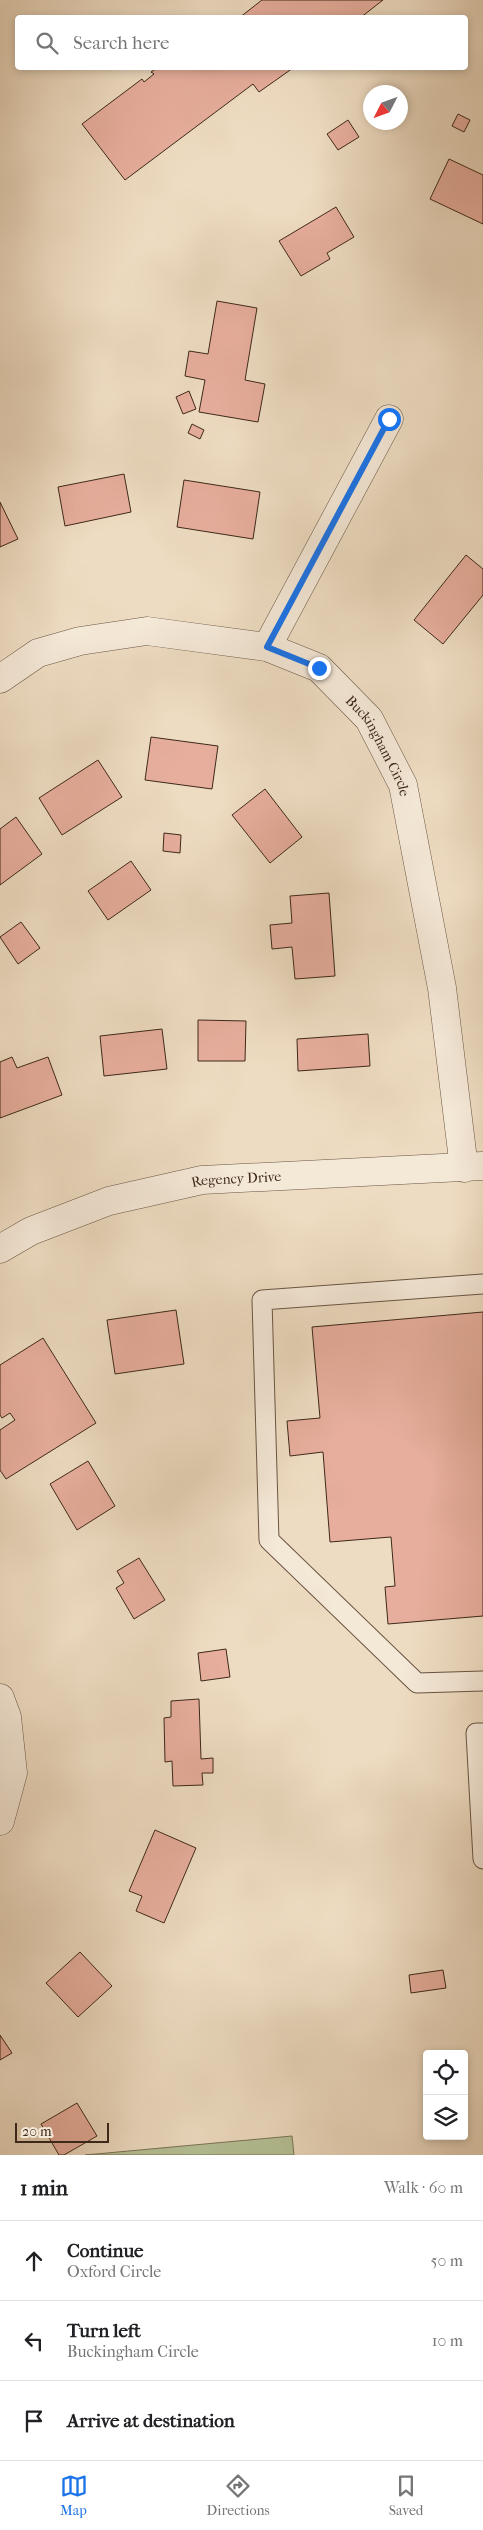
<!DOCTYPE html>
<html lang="en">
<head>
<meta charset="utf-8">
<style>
	body { margin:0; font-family:"IM FELL French Canon",serif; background:#f2f2f2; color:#202124 }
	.controls { position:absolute; right:15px; bottom:15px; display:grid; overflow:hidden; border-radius:5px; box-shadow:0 2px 8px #0003 }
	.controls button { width:45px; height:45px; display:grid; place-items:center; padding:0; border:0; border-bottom:1px solid #e0e0e0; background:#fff; color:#202124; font:25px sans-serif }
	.compass { position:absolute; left:363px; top:85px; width:45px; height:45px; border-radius:50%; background:#fff; box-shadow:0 2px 8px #0003; rotate:228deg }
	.scale { position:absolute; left:15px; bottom:12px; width:94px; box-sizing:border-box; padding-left:5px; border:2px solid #3e2819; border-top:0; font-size:14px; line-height:18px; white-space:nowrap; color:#3e2819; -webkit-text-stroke:4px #f4e8d7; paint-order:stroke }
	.stop { position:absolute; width:15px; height:15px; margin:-11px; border:4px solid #1a73e8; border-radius:50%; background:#fff }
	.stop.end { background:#1a73e8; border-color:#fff; box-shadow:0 1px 5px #0008 }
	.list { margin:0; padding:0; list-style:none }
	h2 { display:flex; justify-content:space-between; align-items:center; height:65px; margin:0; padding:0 20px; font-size:21px }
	h2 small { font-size:16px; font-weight:400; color:#757577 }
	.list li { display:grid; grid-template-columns:32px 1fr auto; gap:15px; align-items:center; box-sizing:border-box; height:80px; padding:0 20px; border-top:1px solid #e0e0e0 }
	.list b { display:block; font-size:19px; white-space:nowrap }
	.list p { margin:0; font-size:16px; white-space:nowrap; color:#757577 }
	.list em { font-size:16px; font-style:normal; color:#757577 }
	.icon { flex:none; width:28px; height:28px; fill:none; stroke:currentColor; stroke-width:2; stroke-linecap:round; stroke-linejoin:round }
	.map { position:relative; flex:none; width:483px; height:2155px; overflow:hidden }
	.search { position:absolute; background:#fff; box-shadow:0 2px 8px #0003; left:15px; right:15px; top:15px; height:55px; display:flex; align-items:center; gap:12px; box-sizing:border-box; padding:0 18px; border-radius:5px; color:#757577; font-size:19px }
	.sheet { height:305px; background:#fff }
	nav { display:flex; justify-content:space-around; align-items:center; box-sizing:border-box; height:70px; border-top:1px solid #e0e0e0; background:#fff; font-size:14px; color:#757577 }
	nav a { display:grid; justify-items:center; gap:2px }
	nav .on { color:#1a73e8 }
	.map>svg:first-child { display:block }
	.green { fill:#b5c196; stroke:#7a7458 }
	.building { fill:#e7ae9d; stroke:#3e2819 }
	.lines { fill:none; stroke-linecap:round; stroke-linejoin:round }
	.service-casing { stroke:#6a5543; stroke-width:21 }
	.minor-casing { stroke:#6a5543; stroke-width:29 }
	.service { stroke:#f4e8d7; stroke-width:19 }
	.minor { stroke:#f4e8d7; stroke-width:28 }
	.route { stroke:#1a73e8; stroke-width:6 }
	.labels { text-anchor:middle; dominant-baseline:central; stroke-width:5; stroke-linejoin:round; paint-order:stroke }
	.street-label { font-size:14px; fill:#3e2819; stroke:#f4e8d7 }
</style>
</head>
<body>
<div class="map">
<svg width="483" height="2155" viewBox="0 0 483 2155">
	<rect width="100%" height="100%" fill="#eedcc2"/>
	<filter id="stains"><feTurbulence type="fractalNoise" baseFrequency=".004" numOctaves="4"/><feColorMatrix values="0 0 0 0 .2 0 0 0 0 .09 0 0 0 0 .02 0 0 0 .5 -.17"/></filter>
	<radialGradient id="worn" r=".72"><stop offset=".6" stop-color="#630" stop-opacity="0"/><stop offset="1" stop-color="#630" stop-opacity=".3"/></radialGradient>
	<!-- green -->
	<path class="green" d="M292,2136l2,19h-209z"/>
	<!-- building -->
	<g class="building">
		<path d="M262,0h121l-23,18h-121z"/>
		<path d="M157,68h136l-34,24 -6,-8 -128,96 -43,-56 60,-45 2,3 10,-8 -3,-2z"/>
		<path d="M458,114l12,6 -6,12 -12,-6z"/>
		<path d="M348,120l11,17 -21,13 -11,-16z"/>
		<path d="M449,159l34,16v49l-53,-25z"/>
		<path d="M336,207l18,30 -27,16 3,6 -29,17 -22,-35z"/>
		<path d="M217,301l40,7 -12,72 20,4 -7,38 -59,-10 6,-32 -20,-4 4,-25 19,3z"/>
		<path d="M189,391l7,18 -13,5 -7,-17z"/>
		<path d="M192,424l12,6 -4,9 -12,-6z"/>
		<path d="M124,474l7,38 -66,14 -7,-39z"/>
		<path d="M184,480l76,12 -7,47 -76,-12z"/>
		<path d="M0,502l18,37 -18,8z"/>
		<path d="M466,555l17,14v26l-40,49 -29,-24z"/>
		<path d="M151,737l67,9 -6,43 -67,-9z"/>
		<path d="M98,760l24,37 -60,38 -23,-37z"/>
		<path d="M265,789l37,48 -32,26 -38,-48z"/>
		<path d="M16,817l26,37 -42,31v-56z"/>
		<path d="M164,833l17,2 -1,18 -17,-2z"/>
		<path d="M131,861l20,29 -43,30 -20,-29z"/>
		<path d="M329,893l6,83 -40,3 -3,-32 -20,2 -2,-24 22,-2 -2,-27z"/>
		<path d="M21,922l19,26 -22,16 -18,-27z"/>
		<path d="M198,1020l48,1 -1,40h-47z"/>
		<path d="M162,1029l5,40 -63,7 -4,-40z"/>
		<path d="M368,1034l2,32 -72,5 -1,-32z"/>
		<path d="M12,1057l5,11 31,-11 14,38 -62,23v-56z"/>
		<path d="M176,1310l8,54 -69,10 -8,-54z"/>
		<path d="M483,1312v304l-95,8 -3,-37 10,-1 -4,-49 -61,5 -7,-90 -33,4 -3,-35 33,-3 -8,-91z"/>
		<path d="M43,1338l53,85 -90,56 -6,-9v-40l15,-10 -5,-7 -8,5 -2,-3v-50z"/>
		<path d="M88,1461l27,45 -38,24 -27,-46z"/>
		<path d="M139,1558l26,42 -31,19 -18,-31 8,-5 -7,-12z"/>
		<path d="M226,1649l4,28 -29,4 -3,-28z"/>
		<path d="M199,1699l2,60 12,-1v15h-11l1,12 -30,1 -1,-25 -7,1 -1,-44 7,-1v-16z"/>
		<path d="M155,1830l41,18 -32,75 -28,-12 6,-15 -13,-5z"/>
		<path d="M80,1952l32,34 -34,31 -32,-34z"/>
		<path d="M443,1970l3,18 -35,5 -2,-18z"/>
		<path d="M0,2035l12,18 -12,7z"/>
		<path d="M77,2103l20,33 -33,19h-5l-18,-31z"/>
	</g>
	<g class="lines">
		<!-- service casing -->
		<g class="service-casing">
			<g id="service">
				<path d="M483,1284l-221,16 7,240 148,143 66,-2"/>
				<path d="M483,1733h-7l7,126"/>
			</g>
		</g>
		<!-- minor casing -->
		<g class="minor-casing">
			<g id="minor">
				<path d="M267,647l122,-228"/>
				<path id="s1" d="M0,679l38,-26 42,-12 67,-10 120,16 52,21 50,51 34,66 39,203 22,180"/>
				<path id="s2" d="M0,1249l31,-18 78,-30 93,-21 280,-14"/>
				<path d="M0,1698l7,19 6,56 -13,48"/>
			</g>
		</g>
		<!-- service -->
		<use href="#service" class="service"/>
		<!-- minor -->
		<use href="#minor" class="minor"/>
	</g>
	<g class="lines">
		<!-- route -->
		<path class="route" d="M319,668l-52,-21 122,-228"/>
	</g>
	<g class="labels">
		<!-- street labels -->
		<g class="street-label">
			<text stroke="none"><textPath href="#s1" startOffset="434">Buckingham Circle</textPath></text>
			<text stroke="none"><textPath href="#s2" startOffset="249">Regency Drive</textPath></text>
		</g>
	</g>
	<rect width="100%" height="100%" filter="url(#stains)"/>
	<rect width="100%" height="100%" fill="url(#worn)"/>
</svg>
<div class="controls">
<button><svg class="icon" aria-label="locate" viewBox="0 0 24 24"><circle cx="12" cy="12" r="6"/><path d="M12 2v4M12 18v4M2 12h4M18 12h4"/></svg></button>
<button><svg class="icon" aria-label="layers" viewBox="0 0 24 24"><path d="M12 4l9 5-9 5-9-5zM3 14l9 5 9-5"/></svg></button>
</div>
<svg class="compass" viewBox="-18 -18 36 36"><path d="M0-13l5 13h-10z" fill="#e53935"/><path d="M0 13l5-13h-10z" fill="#757577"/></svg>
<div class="scale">20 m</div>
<div class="stop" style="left:389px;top:419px"></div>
<div class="stop end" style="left:319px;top:668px"></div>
<div class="search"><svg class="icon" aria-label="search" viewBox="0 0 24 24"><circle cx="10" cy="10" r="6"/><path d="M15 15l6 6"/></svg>Search here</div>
</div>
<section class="sheet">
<h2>1 min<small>Walk · 60 m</small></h2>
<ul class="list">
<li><svg class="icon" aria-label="ahead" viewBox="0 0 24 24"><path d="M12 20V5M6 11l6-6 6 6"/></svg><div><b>Continue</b><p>Oxford Circle</p></div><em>50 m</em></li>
<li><svg class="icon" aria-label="left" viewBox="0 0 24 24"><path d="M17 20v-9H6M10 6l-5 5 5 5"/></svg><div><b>Turn left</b><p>Buckingham Circle</p></div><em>10 m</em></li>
<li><svg class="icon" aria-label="arrive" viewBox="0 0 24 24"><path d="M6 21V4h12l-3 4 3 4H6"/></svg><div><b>Arrive at destination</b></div></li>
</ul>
</section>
<nav>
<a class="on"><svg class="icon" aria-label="map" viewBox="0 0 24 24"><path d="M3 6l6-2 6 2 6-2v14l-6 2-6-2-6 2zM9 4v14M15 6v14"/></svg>Map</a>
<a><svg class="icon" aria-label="directions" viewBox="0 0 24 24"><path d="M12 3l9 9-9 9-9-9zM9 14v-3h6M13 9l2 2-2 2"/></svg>Directions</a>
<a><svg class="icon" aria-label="saved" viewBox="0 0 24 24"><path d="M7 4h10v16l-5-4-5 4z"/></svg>Saved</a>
</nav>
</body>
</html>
